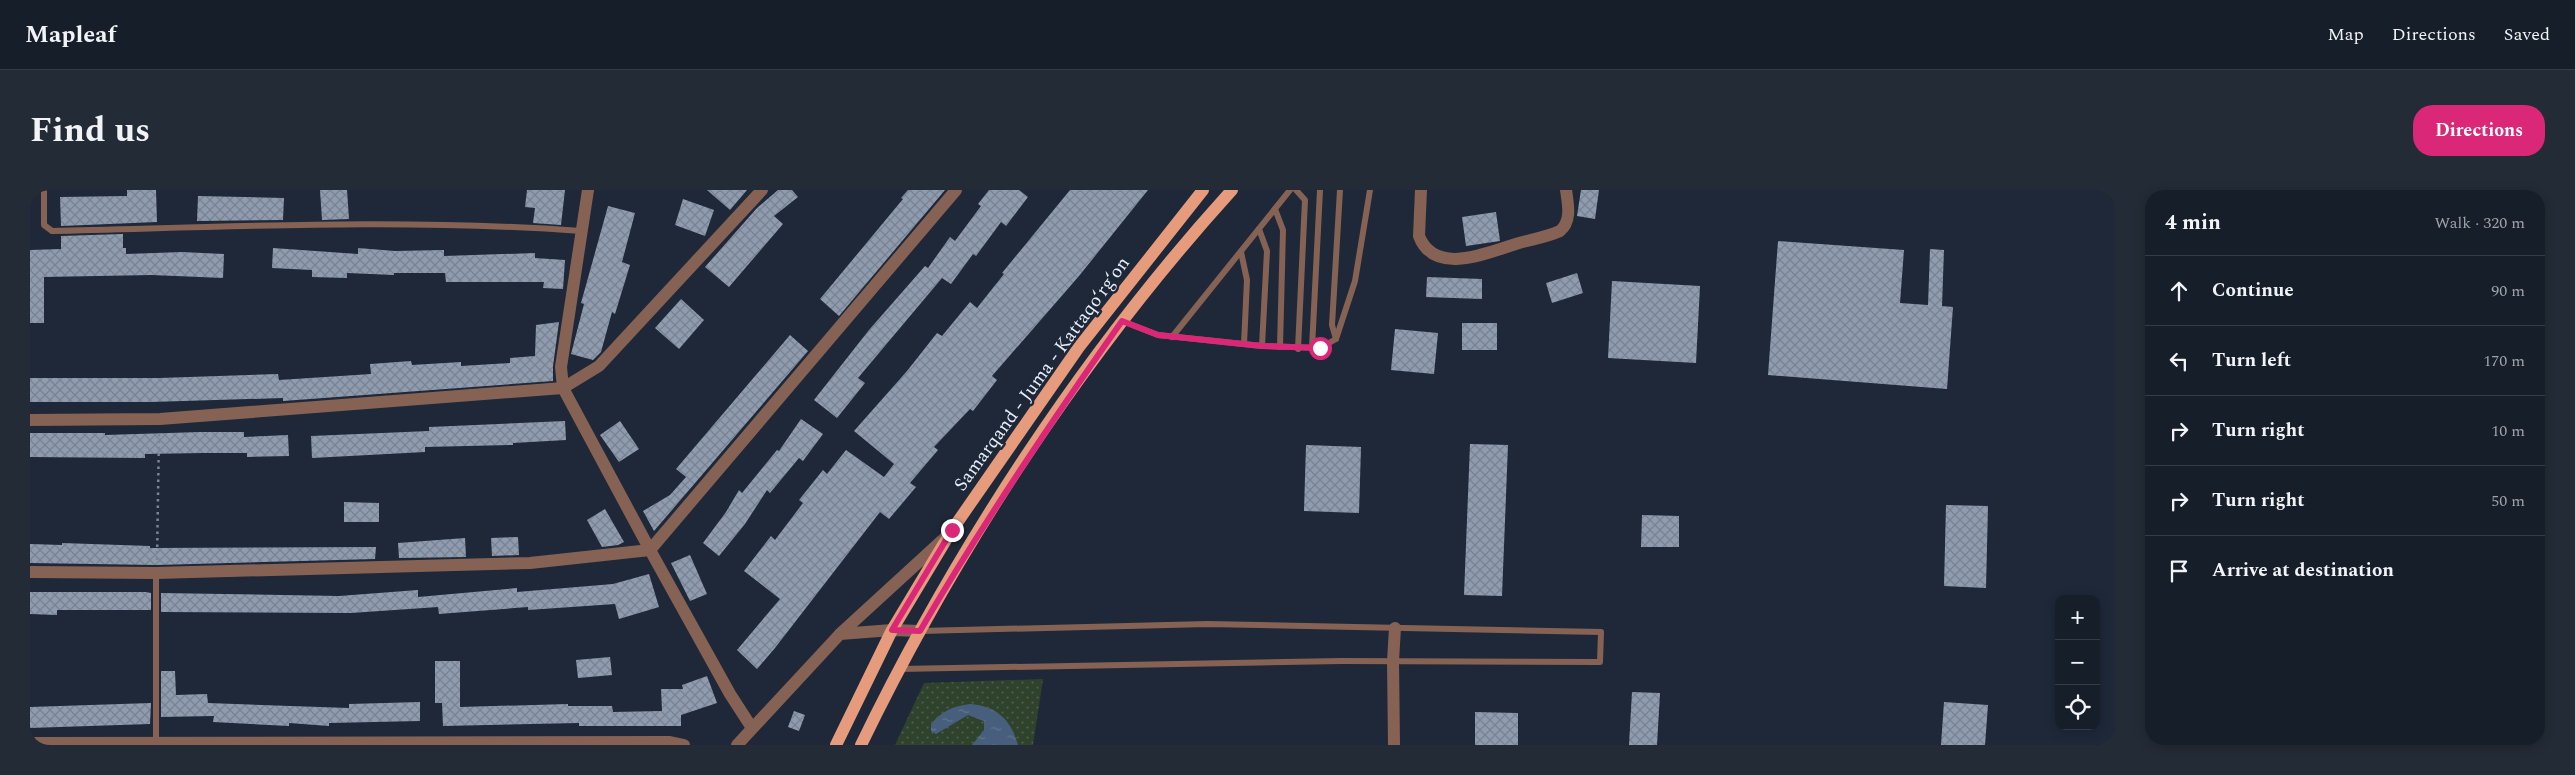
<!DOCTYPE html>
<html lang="en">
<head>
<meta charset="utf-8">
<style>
	body { margin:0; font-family:Spectral,serif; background:#232b36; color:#f1f3f6 }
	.controls { position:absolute; right:15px; bottom:15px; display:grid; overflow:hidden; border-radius:10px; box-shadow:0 2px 12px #0003 }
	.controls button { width:45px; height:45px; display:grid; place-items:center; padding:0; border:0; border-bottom:1px solid #353c47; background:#161e2a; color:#f1f3f6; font:25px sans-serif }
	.stop { position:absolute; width:15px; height:15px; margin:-11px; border:4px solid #db2777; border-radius:50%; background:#fff }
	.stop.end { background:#db2777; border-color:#fff; box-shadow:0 1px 5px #0008 }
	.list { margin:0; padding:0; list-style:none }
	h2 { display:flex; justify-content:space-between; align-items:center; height:65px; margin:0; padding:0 20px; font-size:21px }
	h2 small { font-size:16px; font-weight:400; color:#9ea2a8 }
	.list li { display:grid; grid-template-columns:32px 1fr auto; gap:15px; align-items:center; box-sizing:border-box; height:70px; padding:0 20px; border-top:1px solid #353c47 }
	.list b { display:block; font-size:19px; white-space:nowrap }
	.list em { font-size:16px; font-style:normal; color:#9ea2a8 }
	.icon { flex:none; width:28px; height:28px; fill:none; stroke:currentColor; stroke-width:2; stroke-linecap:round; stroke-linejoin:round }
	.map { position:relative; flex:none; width:2085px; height:555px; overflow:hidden; border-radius:20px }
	header { display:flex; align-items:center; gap:30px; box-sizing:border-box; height:70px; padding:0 25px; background:#161e2a; border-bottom:1px solid #353c47 }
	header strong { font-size:24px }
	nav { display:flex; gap:28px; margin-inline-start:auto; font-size:18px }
	.intro { display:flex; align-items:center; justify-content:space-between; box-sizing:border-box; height:120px; padding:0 30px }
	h1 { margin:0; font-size:35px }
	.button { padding:12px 22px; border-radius:20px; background:#db2777; color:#fff; font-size:18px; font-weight:700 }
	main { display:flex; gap:30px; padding:0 30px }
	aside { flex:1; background:#161e2a; border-radius:20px; box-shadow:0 2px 12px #0003 }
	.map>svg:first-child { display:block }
	.park { fill:url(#park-dots) }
	.water { fill:url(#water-ripples) }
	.building { fill:url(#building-cross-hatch) }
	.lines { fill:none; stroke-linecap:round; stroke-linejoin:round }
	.path { stroke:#7c8593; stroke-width:2.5; stroke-dasharray:2.5 4; stroke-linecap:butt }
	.service { stroke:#866254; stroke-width:6 }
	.minor { stroke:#866254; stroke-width:12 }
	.primary { stroke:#e69b7d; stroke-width:12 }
	.route { stroke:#db2777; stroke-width:6 }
	.labels { text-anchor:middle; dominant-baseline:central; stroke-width:5; stroke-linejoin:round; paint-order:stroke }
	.street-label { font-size:19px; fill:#e6edf8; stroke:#1e2838 }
</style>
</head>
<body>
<header>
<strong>Mapleaf</strong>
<nav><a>Map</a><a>Directions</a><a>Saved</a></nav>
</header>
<div class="intro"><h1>Find us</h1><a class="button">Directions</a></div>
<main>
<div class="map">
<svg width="2085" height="555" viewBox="0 0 2085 555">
	<defs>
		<pattern id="park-dots" width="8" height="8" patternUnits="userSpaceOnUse" patternTransform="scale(1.25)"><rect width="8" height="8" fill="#2f422b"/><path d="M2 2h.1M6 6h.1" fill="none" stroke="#4d5e4a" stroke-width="1.8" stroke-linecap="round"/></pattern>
		<pattern id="water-ripples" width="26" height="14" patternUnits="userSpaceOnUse" patternTransform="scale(1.25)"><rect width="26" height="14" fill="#485e7d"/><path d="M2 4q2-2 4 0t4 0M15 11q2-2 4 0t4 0" fill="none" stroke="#627590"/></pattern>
		<pattern id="building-cross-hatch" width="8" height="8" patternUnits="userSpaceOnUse" patternTransform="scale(1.25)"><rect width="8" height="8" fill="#8f9caf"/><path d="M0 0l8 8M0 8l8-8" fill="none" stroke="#798291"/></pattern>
	</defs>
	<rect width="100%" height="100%" fill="#1e2838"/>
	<!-- park -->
	<path class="park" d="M1013,489l-10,66h-138l29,-62z"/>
	<!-- water -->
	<path class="water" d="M940,514c27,2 41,16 48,41h-46l12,-15v-9l-16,-6 -32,19 -5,-3v-7c11,-13 22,-18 39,-20z"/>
	<!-- building -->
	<g class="building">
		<path d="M97,0h29l1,32 -96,4 -1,-29 67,-1z"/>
		<path d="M290,0h27l2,29 -27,1z"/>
		<path d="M497,0h38l-4,35 -28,-2 2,-15 -10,-1z"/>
		<path d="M677,0h40l-17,20z"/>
		<path d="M748,0h14l6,7 -24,19 9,8 -54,63 -24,-20 52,-59z"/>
		<path d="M878,0h37l-106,126 -19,-17 83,-100 -2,-1z"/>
		<path d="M959,0h30l9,7 -22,29 -5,-4 -25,34 -3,-2 -22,30 -9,-6 -84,100 7,5 -28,35 -23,-18 55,-70 56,-64 3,2 22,-31 5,4 26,-35 -3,-2z"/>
		<path d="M1040,0h78l-69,86 -87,100 5,4 -24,31 -3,-2 -36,38 4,3 -28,33 6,4 -27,32 -9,-7 -105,136 -18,21 -20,-19 43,-51 -36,-28 27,-35 4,4 28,-37 -4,-3 24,-30 4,4 19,-24 38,27 10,-13 -40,-33 53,-60 30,-38 5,3 28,-34 7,6 27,-34 -2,-1z"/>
		<path d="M1551,0h18l-4,29 -18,-3z"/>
		<path d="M168,6l86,2 -1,22 -86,1z"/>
		<path d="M653,9l31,11 -9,26 -30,-11z"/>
		<path d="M578,16l27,7 -13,49 8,3 -15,49 -3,-2 -11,40 -8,8 -22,-6 13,-50 -3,-1z"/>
		<path d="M1466,22l4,29 -34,5 -4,-29z"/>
		<path d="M93,44v14h3v6l56,-2 42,2 -1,24 -71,-3 -108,2v46h-14v-73l31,-1v-13z"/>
		<path d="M1748,51l126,9 -4,53 28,2 2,-56 14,1 -2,56 11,1 -6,82 -179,-14z"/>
		<path d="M243,58l85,6v-6l37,3 49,-1v6l91,-3v5l30,2 -2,29 -20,-1 1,-6h-98l-1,-9h-51v2l-47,-2v5l-35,-1v-7l-40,-2z"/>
		<path d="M1547,83l6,20 -31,10 -6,-20z"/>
		<path d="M1397,87l55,2v20l-56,-2z"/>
		<path d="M1582,91l88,5 -4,77 -88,-5z"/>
		<path d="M651,109l23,21 -25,29 -24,-21z"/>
		<path d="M529,132l-6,44v15l-270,20v-3l-132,4h-121v-24h129l119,-4 1,6 92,-6 -1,-10 41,-3 1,4 49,-3v4l49,-3v-5l25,-2 1,-31z"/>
		<rect x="1432" y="133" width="35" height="27"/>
		<path d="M1365,139l43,4 -4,41 -43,-4z"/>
		<path d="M760,145l18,16 -154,180 -11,-20 27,-16 16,-18 -10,-8z"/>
		<path d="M771,229l22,15 -20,27 -4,-3 -29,35 -3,-3 -22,34 -26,32 -16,-13 23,-31 13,-22 3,3 35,-43 2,1z"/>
		<path d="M535,231l1,19 -53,3v2l-88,2v5l-113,6 -1,-22 118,-5v-4z"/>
		<path d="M590,231l19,28 -20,13 -19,-27z"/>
		<path d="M170,242h44v5l44,-2 1,21 -42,1v-4h-44l-58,1v4l-115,-1v-24h75v2z"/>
		<path d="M1440,254l38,1 -6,151 -38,-1z"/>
		<path d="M1276,255l55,2 -2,66 -55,-2z"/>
		<path d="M314,312l35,1v19h-35z"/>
		<path d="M1916,315l42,1 -2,82 -42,-2z"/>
		<path d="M575,319l19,33 -6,3 -16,2 -15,-27z"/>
		<path d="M1612,325l37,1v31h-38z"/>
		<path d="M488,347l1,18 -27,1 -1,-18z"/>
		<path d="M435,348l1,19 -67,1 -1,-15z"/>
		<path d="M32,353l88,3v2l226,-1 -1,12 -219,6 -126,-2v-19l32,1z"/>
		<path d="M660,365l17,39 -17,7 -19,-38z"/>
		<path d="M619,384l10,33 -40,12 -4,-15 -87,6v-3l-89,7 -1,-7 -87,6 -190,-1v-19l178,3 79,-6v7l99,-9v4l96,-8z"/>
		<path d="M0,402h116l5,1v17h-94v5l-27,-1z"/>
		<path d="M580,467l2,18 -34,3 -2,-18z"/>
		<path d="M405,471h25v46l108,-3v2h44l1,6 49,-1 -1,-22h22l-1,-4 25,-9 10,27 -36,12v11h-102v-3l-136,3 -1,-23h-7z"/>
		<path d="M131,481h14l1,24 31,-1 1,9 141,5v-4l71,-2v19l-91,2v3l-40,-3v3l-76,-4 1,-6 -53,1z"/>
		<path d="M1602,502l28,1 -3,52h-28z"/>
		<path d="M1914,512l44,3 -3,40h-44z"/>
		<path d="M121,513l-1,21 -120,4v-21z"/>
		<path d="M764,521l11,4 -6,16 -11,-4z"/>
		<path d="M1445,522l43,1v32h-43z"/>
	</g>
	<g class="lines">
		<!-- path -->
		<path class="path" d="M127,370l2,-127"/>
		<!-- service -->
		<g class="service">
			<path d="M14,0v35l8,6c176,-4 352,-13 529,0"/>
			<path d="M1266,0l9,10 -7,149"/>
			<path d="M1245,19l8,21 -3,117"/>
			<path d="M1229,39l8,22 -5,95"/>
			<path d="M1211,62l6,28 -3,64"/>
			<path d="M1092,131l36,14 104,11 58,2 16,-9 19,-58 15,-91"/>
			<path d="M1142,147l118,-147"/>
			<path d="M1306,149l-4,-14 8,-135"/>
			<path d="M1282,158l8,-158"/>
			<path d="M126,383v170"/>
			<path d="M869,479l442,-8 259,1 1,-30 -393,-8 -288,7"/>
		</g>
		<!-- minor -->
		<g class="minor">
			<path d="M558,0l-27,177 2,21 87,162 80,144 22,34"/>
			<path d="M1391,0l-2,46c16,42 72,15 100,7 14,-4 28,-6 41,-12 12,-10 8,-27 6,-41"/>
			<path d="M0,230l130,-1 403,-31 36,-22 163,-176"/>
			<path d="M0,382l126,1 374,-10 120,-13 306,-360"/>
			<path d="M810,444l107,-98"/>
			<path d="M0,553l640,-1 14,3"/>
			<path d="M707,555l103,-111 52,-4 28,1"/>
			<path d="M1364,555l-1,-84 2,-33"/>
		</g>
		<!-- primary -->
		<g class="primary">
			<path d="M806,555l56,-115 60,-100 127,-183 124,-157"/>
			<path d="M831,555c96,-198 223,-392 371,-555"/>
		</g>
	</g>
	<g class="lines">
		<!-- route -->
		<path class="route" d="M922,340l-60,100 28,1c62,-107 131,-209 202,-310l36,14 104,11 58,2"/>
	</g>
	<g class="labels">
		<!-- street labels -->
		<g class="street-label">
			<text transform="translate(1012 184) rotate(-54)">Samarqand - Juma - Kattaqo‘rg‘on</text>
		</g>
	</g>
</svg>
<div class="controls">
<button>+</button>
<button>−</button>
<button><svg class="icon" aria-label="locate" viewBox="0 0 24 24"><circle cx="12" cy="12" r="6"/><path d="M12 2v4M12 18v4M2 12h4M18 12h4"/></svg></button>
</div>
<div class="stop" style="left:1290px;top:158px"></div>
<div class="stop end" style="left:922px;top:340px"></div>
</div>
<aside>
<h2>4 min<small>Walk · 320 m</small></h2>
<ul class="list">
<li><svg class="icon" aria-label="ahead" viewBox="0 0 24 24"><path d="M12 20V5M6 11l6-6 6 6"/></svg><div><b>Continue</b></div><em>90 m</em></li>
<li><svg class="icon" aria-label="left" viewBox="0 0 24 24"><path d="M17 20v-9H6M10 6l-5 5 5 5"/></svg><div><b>Turn left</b></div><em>170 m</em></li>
<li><svg class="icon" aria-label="right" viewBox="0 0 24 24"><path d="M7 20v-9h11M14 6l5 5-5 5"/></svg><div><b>Turn right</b></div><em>10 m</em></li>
<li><svg class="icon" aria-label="right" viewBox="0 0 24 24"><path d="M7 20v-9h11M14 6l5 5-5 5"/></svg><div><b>Turn right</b></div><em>50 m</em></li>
<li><svg class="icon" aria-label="arrive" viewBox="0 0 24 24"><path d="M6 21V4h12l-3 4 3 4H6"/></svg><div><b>Arrive at destination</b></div></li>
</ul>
</aside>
</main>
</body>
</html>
